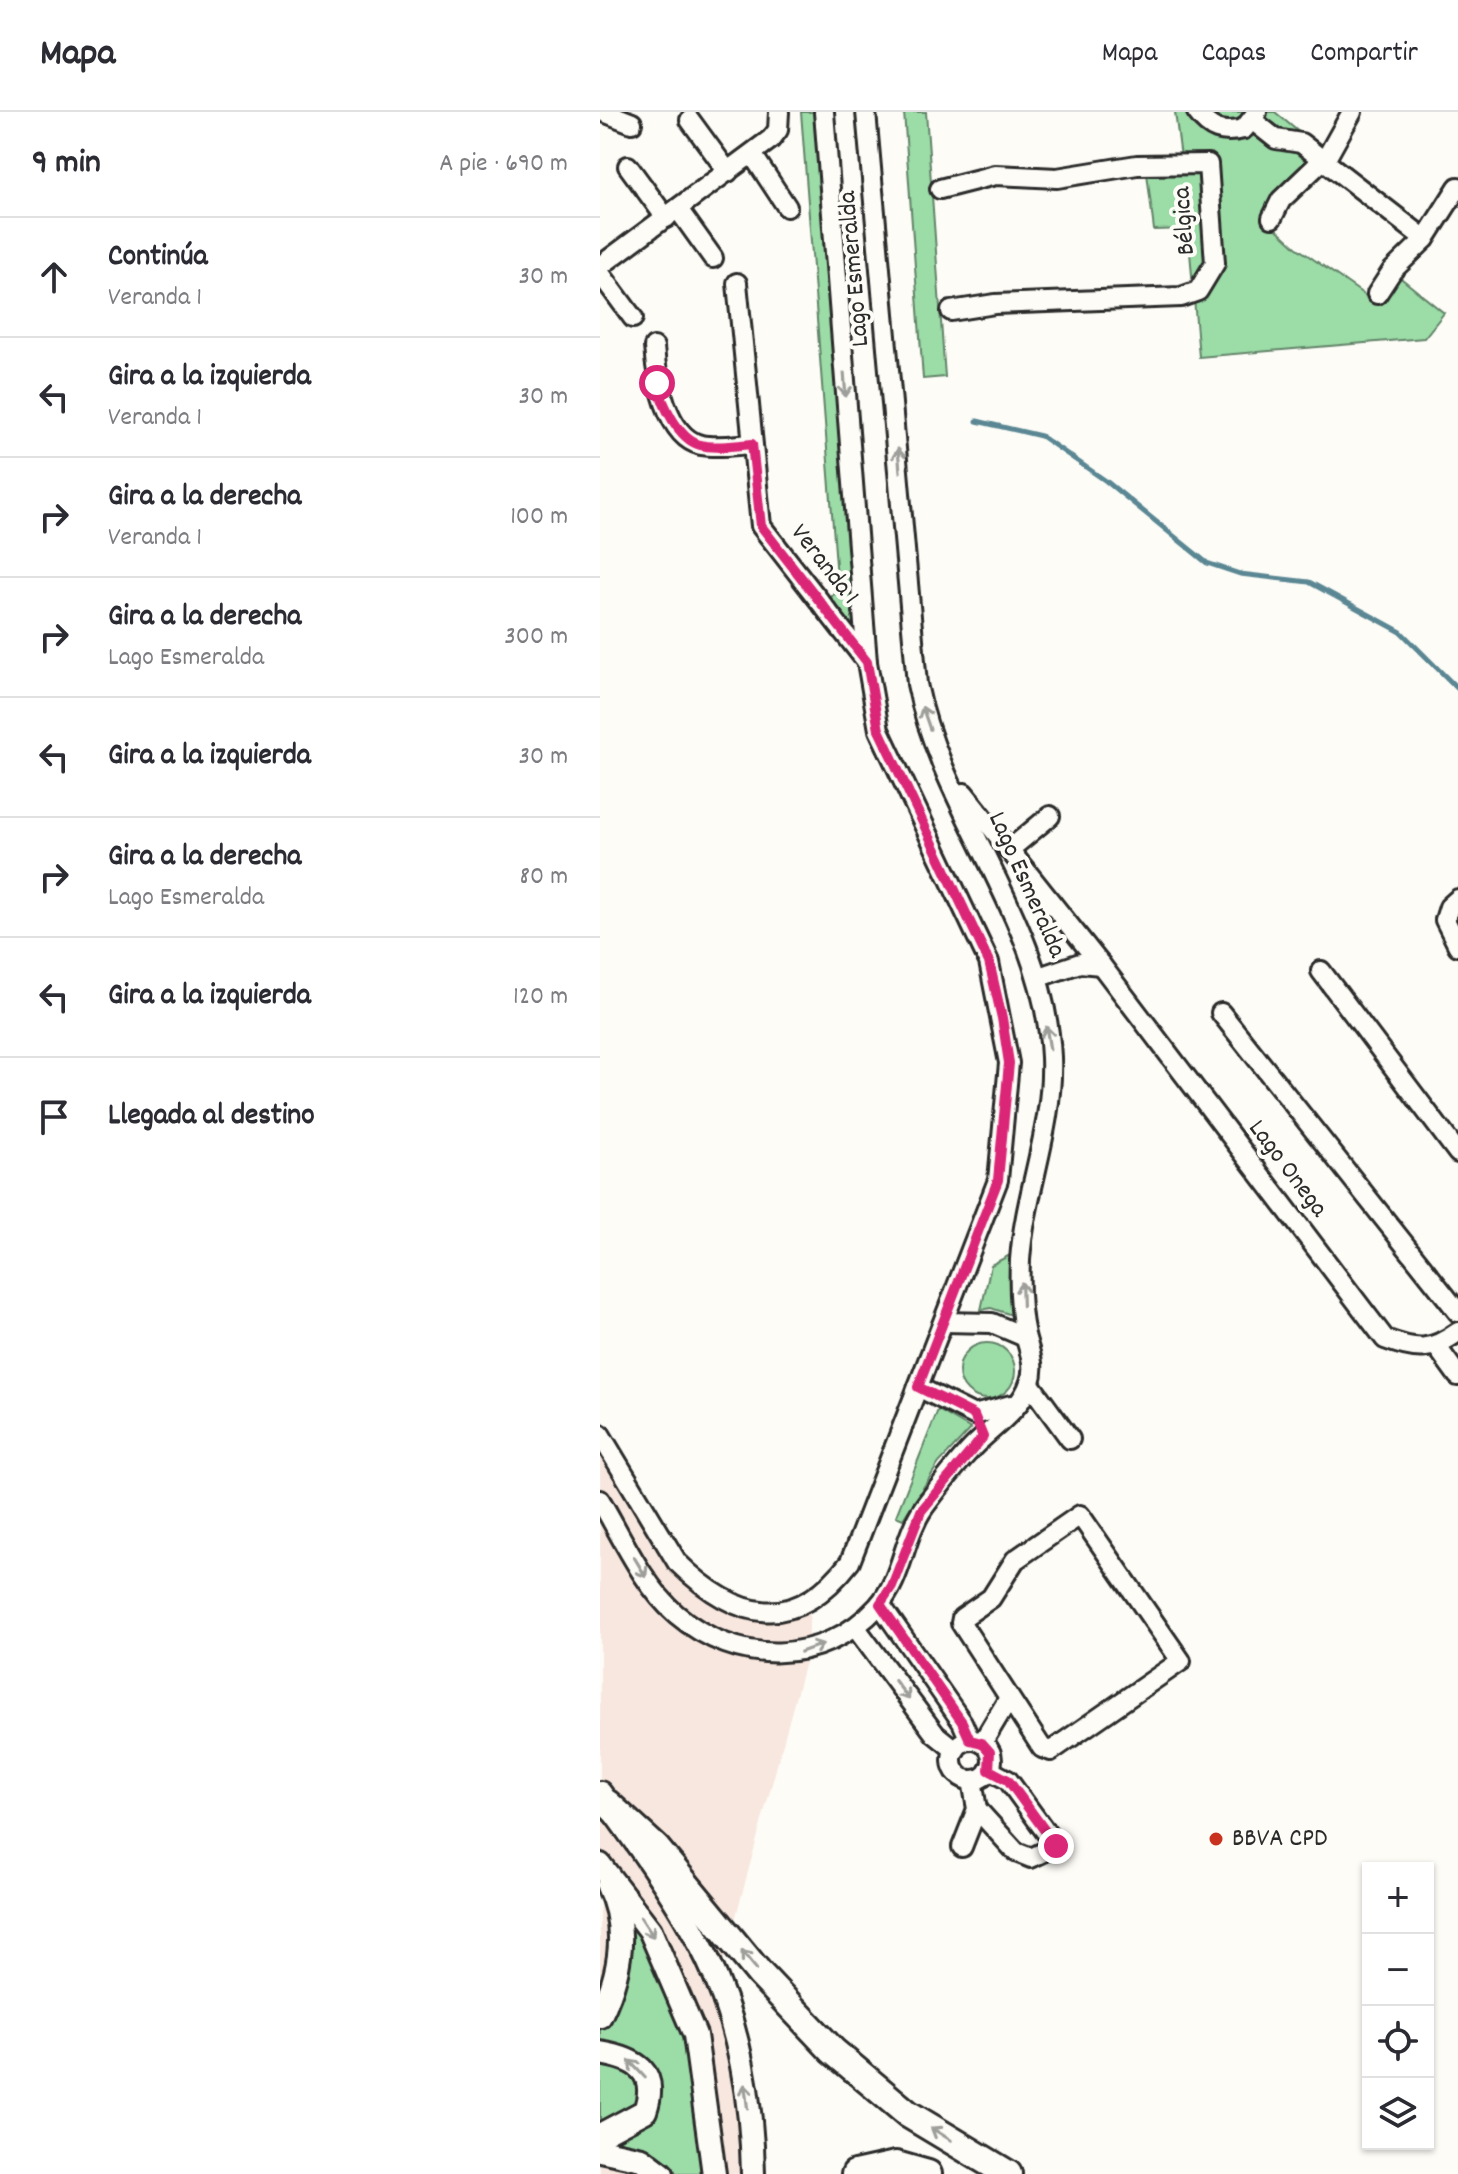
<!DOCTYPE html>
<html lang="es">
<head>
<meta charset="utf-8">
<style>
	body { margin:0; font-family:Dekko,sans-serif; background:#f2f2f3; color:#2b2b33 }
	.controls { position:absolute; right:24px; bottom:24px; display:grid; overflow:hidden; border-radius:0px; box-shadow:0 2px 6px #0004 }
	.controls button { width:72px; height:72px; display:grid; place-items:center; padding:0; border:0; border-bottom:2px solid #e1e1e2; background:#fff; color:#2b2b33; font:40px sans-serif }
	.stop { position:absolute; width:24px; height:24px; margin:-18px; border:6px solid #db2777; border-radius:50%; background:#fff }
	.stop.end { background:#db2777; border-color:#fff; box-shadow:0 2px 8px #0008 }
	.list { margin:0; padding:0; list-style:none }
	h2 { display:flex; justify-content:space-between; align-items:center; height:104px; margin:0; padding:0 32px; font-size:34px }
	h2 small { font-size:26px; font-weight:400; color:#7c7c81 }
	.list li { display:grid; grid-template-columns:52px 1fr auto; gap:24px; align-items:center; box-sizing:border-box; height:120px; padding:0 32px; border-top:2px solid #e1e1e2 }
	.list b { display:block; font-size:30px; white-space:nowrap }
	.list p { margin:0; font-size:26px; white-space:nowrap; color:#7c7c81 }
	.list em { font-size:26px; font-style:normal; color:#7c7c81 }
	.icon { flex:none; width:44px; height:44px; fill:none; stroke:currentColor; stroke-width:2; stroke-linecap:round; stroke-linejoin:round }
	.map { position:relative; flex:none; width:858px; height:2062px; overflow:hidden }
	header { display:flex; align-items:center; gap:48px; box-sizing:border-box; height:112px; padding:0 40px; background:#fff; border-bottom:2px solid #e1e1e2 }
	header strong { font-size:38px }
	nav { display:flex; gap:44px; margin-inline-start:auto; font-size:28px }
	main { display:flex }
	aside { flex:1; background:#fff }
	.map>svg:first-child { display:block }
	.built { fill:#f8e7de }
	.green { fill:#9bdca7; stroke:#638469; stroke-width:2 }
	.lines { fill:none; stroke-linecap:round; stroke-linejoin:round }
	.stream { stroke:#5a8793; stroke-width:5 }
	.minor-casing { stroke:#2b2b2b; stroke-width:24 }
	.major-casing { stroke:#2b2b2b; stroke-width:28 }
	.highway-casing { stroke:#2b2b2b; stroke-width:32 }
	.minor { stroke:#fdfcf7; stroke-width:18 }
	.major { stroke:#fdfcf7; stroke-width:22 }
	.highway { stroke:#fdfcf7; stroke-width:26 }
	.oneway { stroke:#9e9e9b }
	.route { stroke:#db2777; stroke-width:10 }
	.poi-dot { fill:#c8321e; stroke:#fdfcf7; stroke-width:3 }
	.labels { text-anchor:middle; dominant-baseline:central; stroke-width:8; stroke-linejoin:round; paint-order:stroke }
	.street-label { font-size:26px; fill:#2b2b2b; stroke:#fdfcf7 }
	.poi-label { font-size:26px; fill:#2b2b2b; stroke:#fdfcf7; text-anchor:start }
</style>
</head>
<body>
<header>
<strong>Mapa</strong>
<nav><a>Mapa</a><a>Capas</a><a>Compartir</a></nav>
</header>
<main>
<aside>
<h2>9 min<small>A pie · 690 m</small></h2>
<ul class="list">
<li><svg class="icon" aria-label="ahead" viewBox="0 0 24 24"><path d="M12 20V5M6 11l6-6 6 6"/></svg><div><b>Continúa</b><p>Veranda 1</p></div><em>30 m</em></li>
<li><svg class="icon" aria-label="left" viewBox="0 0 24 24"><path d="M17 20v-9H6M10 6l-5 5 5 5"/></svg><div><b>Gira a la izquierda</b><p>Veranda 1</p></div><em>30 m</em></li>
<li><svg class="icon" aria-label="right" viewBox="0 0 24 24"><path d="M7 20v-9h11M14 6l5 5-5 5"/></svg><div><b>Gira a la derecha</b><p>Veranda 1</p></div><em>100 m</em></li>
<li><svg class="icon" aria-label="right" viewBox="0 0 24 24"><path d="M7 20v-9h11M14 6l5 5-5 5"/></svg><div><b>Gira a la derecha</b><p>Lago Esmeralda</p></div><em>300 m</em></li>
<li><svg class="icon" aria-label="left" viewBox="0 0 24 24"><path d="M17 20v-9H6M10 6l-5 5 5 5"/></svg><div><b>Gira a la izquierda</b></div><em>30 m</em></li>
<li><svg class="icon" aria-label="right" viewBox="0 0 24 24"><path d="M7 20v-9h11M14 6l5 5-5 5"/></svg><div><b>Gira a la derecha</b><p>Lago Esmeralda</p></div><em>80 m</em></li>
<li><svg class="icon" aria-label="left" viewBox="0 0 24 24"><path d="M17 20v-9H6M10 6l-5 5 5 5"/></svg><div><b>Gira a la izquierda</b></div><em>120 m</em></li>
<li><svg class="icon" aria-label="arrive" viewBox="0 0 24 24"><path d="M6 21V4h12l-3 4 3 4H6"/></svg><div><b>Llegada al destino</b></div></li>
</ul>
</aside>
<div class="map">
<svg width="858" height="2062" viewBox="0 0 858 2062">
	<rect width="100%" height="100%" fill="#fdfcf7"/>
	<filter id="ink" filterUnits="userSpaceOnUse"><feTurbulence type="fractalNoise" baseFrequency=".0125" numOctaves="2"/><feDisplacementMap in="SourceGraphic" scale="16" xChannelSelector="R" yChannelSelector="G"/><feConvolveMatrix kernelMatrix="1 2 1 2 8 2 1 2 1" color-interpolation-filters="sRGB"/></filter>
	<g filter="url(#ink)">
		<!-- built -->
		<path class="built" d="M0,1322l77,128 79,48 54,-7 -2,48 -91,335 36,188h-153z"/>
		<!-- green -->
		<g class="green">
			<path d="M201,0h23l43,550 -46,-57 17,-14z"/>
			<path d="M304,0h22l19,265 -22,2z"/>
			<path d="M575,0h100l52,44 -56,68 25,23 70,49 11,-2 15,-23 52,42 -20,25 -225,19 -11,-128 -34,1 -8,-65h36z"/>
			<path d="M412,1142v61l-21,-7 -10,2 10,-45z"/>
			<circle cx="387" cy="1259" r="28"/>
			<path d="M338,1298l33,19 -32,34 -36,56 -7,-3z"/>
			<path d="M17,1792l56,74 41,196h-51l-63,-24v-134z"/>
		</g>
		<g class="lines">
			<!-- stream -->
			<path class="stream" d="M377,309l64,15 65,45 101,82 33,11 69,8 92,50 57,57"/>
			<!-- minor casing -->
			<g class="minor-casing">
				<g id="minor">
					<path d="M4,0l28,11"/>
					<path d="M597,0c13,18 25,22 47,17l13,-17"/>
					<path d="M90,8l38,52"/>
					<path d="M652,8l24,19 25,4 124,96"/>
					<path d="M152,42l35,53"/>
					<path d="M28,54l38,52"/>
					<path d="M340,77l55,-14 62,3 80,-13 71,-1 7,99 -17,28 -17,6 -186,7 -44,7"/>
					<path d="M78,97l35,49"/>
					<path d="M672,106l9,-18 47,-45 24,-43"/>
					<path d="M0,154l171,-127 7,-9 1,-18"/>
					<path d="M0,161l33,45"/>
					<path d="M137,171l24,243 106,136"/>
					<path d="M777,182l15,-23 33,-32 33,-52"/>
					<path d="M54,235c2,28 12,90 47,98 16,3 35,0 51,-1"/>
					<path d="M364,681l137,172 284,374c32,12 45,13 73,-7"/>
					<path d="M409,738l41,-34"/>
					<path d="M858,787l-9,8 -4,13 13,26"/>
					<path d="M721,859l137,182"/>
					<path d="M439,865l41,-14 21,2"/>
					<path d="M621,901l237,299"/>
					<path d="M344,1210l48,1 33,14"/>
					<path d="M837,1235l21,29"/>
					<path d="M430,1272l40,55"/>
					<path d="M318,1275l56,28 37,-10"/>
					<path d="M0,1322l77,128c61,60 117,72 173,0l148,-382 11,-117 -20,-101 -110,-232 -12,-68 -43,-550"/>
					<path d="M0,1388c22,37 43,85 76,114 61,52 146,53 202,-8 25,-28 25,-69 46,-99 15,-20 31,-41 48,-59 18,-19 50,-39 58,-66 6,-17 -1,-31 -5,-47 -5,-23 -6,-51 -5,-75 5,-69 34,-133 31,-203 -6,-136 -108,-243 -134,-373l-51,-572"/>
					<path d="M480,1403l101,146 -130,90 -9,-3 -81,-125 1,-5 29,-20 24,-38z"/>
					<path d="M280,1492l82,118 8,18"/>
					<path d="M256,1516l79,106 20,16"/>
					<circle cx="372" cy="1648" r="20"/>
					<path d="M382,1631l27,-45"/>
					<path d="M377,1697l39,43 15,6 25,-12 -48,-66 -19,-10"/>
					<path d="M362,1735l15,-38 -5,-29"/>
				</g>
			</g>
			<!-- major casing -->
			<g class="major-casing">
				<g id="major">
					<path d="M0,1681c38,51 79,108 107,165 32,65 45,145 46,216"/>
					<path d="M0,1753l50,65 45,105 19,139"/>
					<path d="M0,1904c20,-41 29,-87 8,-130"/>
					<path d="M0,1941c36,6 59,18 45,58l-45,24"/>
					<path d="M0,2038l42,9 20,15"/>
				</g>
			</g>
			<!-- highway casing -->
			<g class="highway-casing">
				<g id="highway">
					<path d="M8,1692l48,44 104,126 73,77 75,63 100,60"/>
					<path d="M255,2062l41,-9 32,9"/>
				</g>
			</g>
			<!-- minor -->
			<use href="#minor" class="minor"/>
			<!-- major -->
			<use href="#major" class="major"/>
			<!-- highway -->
			<use href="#highway" class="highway"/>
		</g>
		<!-- one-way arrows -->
		<defs><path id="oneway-shaft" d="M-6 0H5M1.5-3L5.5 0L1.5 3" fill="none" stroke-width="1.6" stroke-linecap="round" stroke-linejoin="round" transform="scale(2)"/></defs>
		<g class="oneway">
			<use href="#oneway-shaft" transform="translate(245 273) rotate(86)"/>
			<use href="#oneway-shaft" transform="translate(299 348) rotate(-95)"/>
			<use href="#oneway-shaft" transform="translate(326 606) rotate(-109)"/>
			<use href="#oneway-shaft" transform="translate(448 926) rotate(-99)"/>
			<use href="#oneway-shaft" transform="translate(422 1182) rotate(-92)"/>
			<use href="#oneway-shaft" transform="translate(40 1455) rotate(59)"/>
			<use href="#oneway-shaft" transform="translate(212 1536) rotate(-20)"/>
			<use href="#oneway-shaft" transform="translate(302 1578) rotate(53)"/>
			<use href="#oneway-shaft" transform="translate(47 1815) rotate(57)"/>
			<use href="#oneway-shaft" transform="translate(149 1848) rotate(-129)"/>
			<use href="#oneway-shaft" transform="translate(37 1957) rotate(-133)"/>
			<use href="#oneway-shaft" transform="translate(146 1984) rotate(-97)"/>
			<use href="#oneway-shaft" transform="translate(341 2022) rotate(-148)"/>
		</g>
	</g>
	<g class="lines" filter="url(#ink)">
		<!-- route -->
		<path class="route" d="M57,271c5,20 21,56 43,62 16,4 36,0 52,-1l9,82 106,136 12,68 110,232 13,56 7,45 -11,117 -80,207 56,28 9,22 -62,74 -29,75 -12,18 82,118 8,18 12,3 8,9 -1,18 19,10 48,66"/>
	</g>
	<!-- markers -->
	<circle class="poi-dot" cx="616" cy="1727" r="8"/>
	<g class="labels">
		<!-- street labels -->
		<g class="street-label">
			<text transform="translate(585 109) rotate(-94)">Bélgica</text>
			<text transform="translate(255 157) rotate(-95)">Lago Esmeralda</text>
			<text transform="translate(224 453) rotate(52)">Veranda 1</text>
			<text transform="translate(426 773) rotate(66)">Lago Esmeralda</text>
			<text transform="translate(687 1057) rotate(53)">Lago Onega</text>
		</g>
		<!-- poi labels -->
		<g class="poi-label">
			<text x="632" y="1727">BBVA CPD</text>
		</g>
	</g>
</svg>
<div class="controls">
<button>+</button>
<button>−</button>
<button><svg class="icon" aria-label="locate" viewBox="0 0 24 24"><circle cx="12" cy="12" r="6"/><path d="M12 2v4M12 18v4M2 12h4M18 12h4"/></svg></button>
<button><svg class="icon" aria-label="layers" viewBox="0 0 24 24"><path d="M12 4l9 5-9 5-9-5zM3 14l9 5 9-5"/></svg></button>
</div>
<div class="stop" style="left:57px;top:271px"></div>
<div class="stop end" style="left:456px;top:1734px"></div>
</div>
</main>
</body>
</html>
